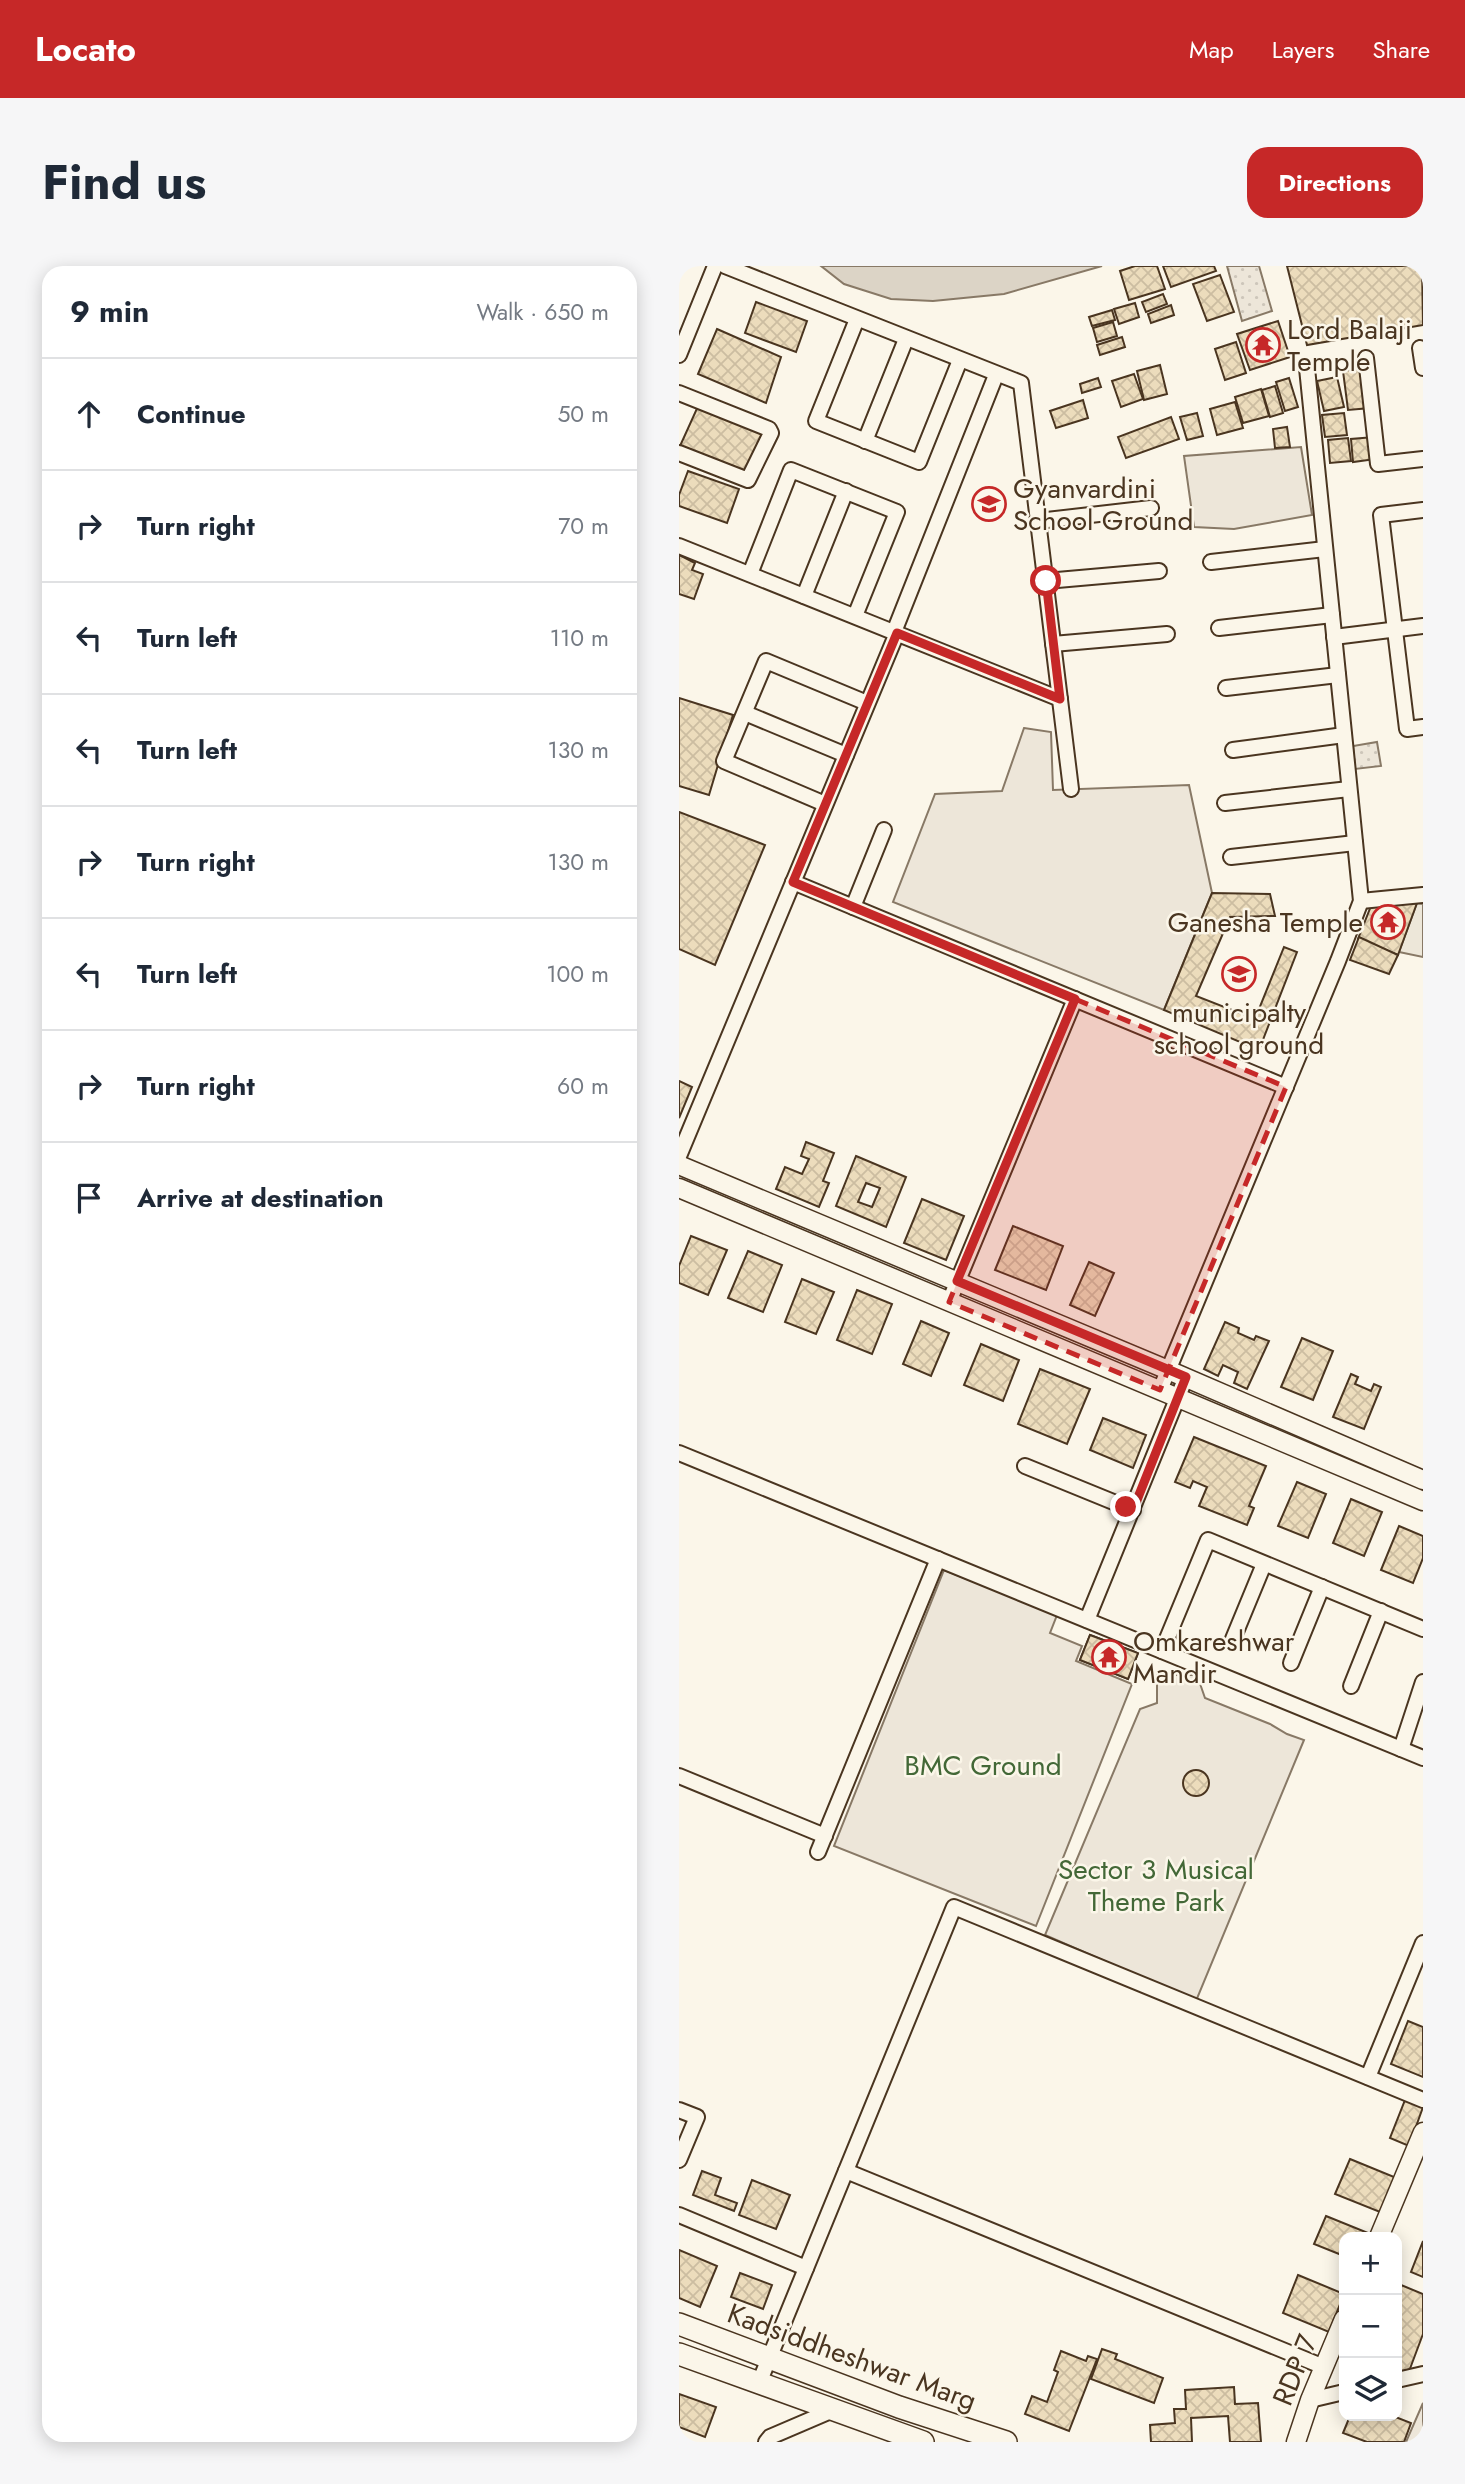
<!DOCTYPE html>
<html lang="en">
<head>
<meta charset="utf-8">
<style>
	body { margin:0; font-family:Jost,sans-serif; background:#f6f6f7; color:#1f2937 }
	.controls { position:absolute; right:21px; bottom:21px; display:grid; overflow:hidden; border-radius:14px; box-shadow:0 4px 18px #0003 }
	.controls button { width:63px; height:63px; display:grid; place-items:center; padding:0; border:0; border-bottom:2px solid #e0e1e3; background:#fff; color:#1f2937; font:35px sans-serif }
	.stop { position:absolute; width:21px; height:21px; margin:-16px; border:5px solid #c62828; border-radius:50%; background:#fff }
	.stop.end { background:#c62828; border-color:#fff; box-shadow:0 2px 7px #0008 }
	.list { margin:0; padding:0; list-style:none }
	h2 { display:flex; justify-content:space-between; align-items:center; height:91px; margin:0; padding:0 28px; font-size:30px }
	h2 small { font-size:23px; font-weight:400; color:#747a83 }
	.list li { display:grid; grid-template-columns:46px 1fr auto; gap:21px; align-items:center; box-sizing:border-box; height:112px; padding:0 28px; border-top:2px solid #e0e1e3 }
	.list b { display:block; font-size:26px; white-space:nowrap }
	.list em { font-size:23px; font-style:normal; color:#747a83 }
	.icon { flex:none; width:38px; height:38px; fill:none; stroke:currentColor; stroke-width:2; stroke-linecap:round; stroke-linejoin:round }
	.map { position:relative; flex:none; width:744px; height:2176px; overflow:hidden; border-radius:21px }
	header { display:flex; align-items:center; gap:42px; box-sizing:border-box; height:98px; padding:0 35px; background:#c62828; color:#fff }
	header strong { font-size:33px }
	nav { display:flex; gap:38px; margin-inline-start:auto; font-size:24px }
	.intro { display:flex; align-items:center; justify-content:space-between; box-sizing:border-box; height:168px; padding:0 42px }
	h1 { margin:0; font-size:49px }
	.button { padding:18px 32px; border-radius:21px; background:#c62828; color:#fff; font-size:24px; font-weight:700 }
	main { display:flex; gap:42px; padding:0 42px }
	aside { flex:1; background:#fff; border-radius:21px; box-shadow:0 4px 18px #0003 }
	.map>svg:first-child { display:block }
	.grass { fill:url(#grass-dots); stroke:#887966; stroke-width:2 }
	.park { fill:#ede6d9; stroke:#887966; stroke-width:2 }
	.parking { fill:#ede7d9; stroke:#887966; stroke-width:2 }
	.water { fill:#dcd4c6; stroke:#887966; stroke-width:2 }
	.building { fill:url(#building-cross-hatch); stroke:#4a3520; stroke-width:2; fill-rule:evenodd }
	.lines { fill:none; stroke-linecap:round; stroke-linejoin:round }
	.minor-casing { stroke:#4a3520; stroke-width:18 }
	.tertiary-casing { stroke:#4a3520; stroke-width:21 }
	.secondary-casing { stroke:#4a3520; stroke-width:24 }
	.minor { stroke:#fbf6e9; stroke-width:14 }
	.tertiary { stroke:#fbf6e9; stroke-width:18 }
	.secondary { stroke:#fbf6e9; stroke-width:21 }
	.route { stroke:#c62828; stroke-width:9 }
	.marked { fill:#c62828; fill-opacity:0.2; stroke:#c62828; stroke-width:5; stroke-dasharray:14 9; stroke-linejoin:round }
	.labels { text-anchor:middle; dominant-baseline:central; stroke-width:5; stroke-linejoin:round; paint-order:stroke }
	.poi-label { font-size:28px; fill:#4a3520; stroke:#fbf6e9; text-anchor:start }
	.park-label { font-size:28px; fill:#436837; stroke:#fbf6e9 }
	.street-label { font-size:28px; fill:#4a3520; stroke:#fbf6e9 }
</style>
</head>
<body>
<header>
<strong>Locato</strong>
<nav><a>Map</a><a>Layers</a><a>Share</a></nav>
</header>
<div class="intro"><h1>Find us</h1><a class="button">Directions</a></div>
<main>
<aside>
<h2>9 min<small>Walk · 650 m</small></h2>
<ul class="list">
<li><svg class="icon" aria-label="ahead" viewBox="0 0 24 24"><path d="M12 20V5M6 11l6-6 6 6"/></svg><div><b>Continue</b></div><em>50 m</em></li>
<li><svg class="icon" aria-label="right" viewBox="0 0 24 24"><path d="M7 20v-9h11M14 6l5 5-5 5"/></svg><div><b>Turn right</b></div><em>70 m</em></li>
<li><svg class="icon" aria-label="left" viewBox="0 0 24 24"><path d="M17 20v-9H6M10 6l-5 5 5 5"/></svg><div><b>Turn left</b></div><em>110 m</em></li>
<li><svg class="icon" aria-label="left" viewBox="0 0 24 24"><path d="M17 20v-9H6M10 6l-5 5 5 5"/></svg><div><b>Turn left</b></div><em>130 m</em></li>
<li><svg class="icon" aria-label="right" viewBox="0 0 24 24"><path d="M7 20v-9h11M14 6l5 5-5 5"/></svg><div><b>Turn right</b></div><em>130 m</em></li>
<li><svg class="icon" aria-label="left" viewBox="0 0 24 24"><path d="M17 20v-9H6M10 6l-5 5 5 5"/></svg><div><b>Turn left</b></div><em>100 m</em></li>
<li><svg class="icon" aria-label="right" viewBox="0 0 24 24"><path d="M7 20v-9h11M14 6l5 5-5 5"/></svg><div><b>Turn right</b></div><em>60 m</em></li>
<li><svg class="icon" aria-label="arrive" viewBox="0 0 24 24"><path d="M6 21V4h12l-3 4 3 4H6"/></svg><div><b>Arrive at destination</b></div></li>
</ul>
</aside>
<div class="map">
<svg width="744" height="2176" viewBox="0 0 744 2176">
	<defs>
		<pattern id="grass-dots" width="8" height="8" patternUnits="userSpaceOnUse" patternTransform="scale(1.75)"><rect width="8" height="8" fill="#ede6d9"/><path d="M2 2h.1M6 6h.1" fill="none" stroke="#cdc6ba" stroke-width="1.8" stroke-linecap="round"/></pattern>
		<pattern id="building-cross-hatch" width="8" height="8" patternUnits="userSpaceOnUse" patternTransform="scale(1.75)"><rect width="8" height="8" fill="#ecdcbc"/><path d="M0 0l8 8M0 8l8-8" fill="none" stroke="#ccbda1"/></pattern>
	</defs>
	<rect width="100%" height="100%" fill="#fbf6e9"/>
	<!-- grass -->
	<g class="grass">
		<path d="M548,0h32l13,45 -30,10z"/>
		<path d="M698,476l4,24 -26,3 -2,-23z"/>
	</g>
	<!-- park -->
	<g class="park">
		<path d="M622,181l11,68 -78,14 -40,-2 -10,-71z"/>
		<path d="M345,462l27,4 2,58 136,-5 23,108 -48,117 -271,-108 42,-108 67,-3z"/>
		<path d="M265,1304l113,45 -7,18 32,13 -6,15 56,23 -96,242 -202,-80z"/>
		<path d="M478,1409h40l8,23 65,26 17,10 17,6 -108,261 -151,-66 95,-226 17,-6z"/>
		<path d="M744,2137v39h-17z"/>
	</g>
	<!-- parking -->
	<path class="parking" d="M738,637l6,1v53l-24,-5z"/>
	<!-- water -->
	<path class="water" d="M142,0h281l-98,28 -71,7 -42,-2 -47,-15z"/>
	<!-- building -->
	<g class="building">
		<path d="M456,0h22l8,23 -36,11 -9,-29z"/>
		<path d="M484,0h51l2,5 -45,16z"/>
		<path d="M608,0h135l1,59 -116,20z"/>
		<path d="M541,9l14,37 -27,9 -14,-37z"/>
		<path d="M484,28l4,10 -21,8 -4,-10z"/>
		<path d="M77,36l51,19 -11,31 -51,-19z"/>
		<path d="M456,37l4,14 -20,7 -5,-15z"/>
		<path d="M492,39l3,10 -23,8 -3,-9z"/>
		<path d="M433,44l3,10 -23,6 -3,-9z"/>
		<path d="M599,55l12,36 -40,13 -13,-36z"/>
		<path d="M434,56l4,14 -20,6 -4,-14z"/>
		<path d="M38,63l64,28 -15,46 -68,-29z"/>
		<path d="M443,71l3,10 -25,8 -3,-10z"/>
		<path d="M557,76l10,31 -21,7 -10,-31z"/>
		<path d="M481,99l7,29 -23,6 -7,-29z"/>
		<path d="M685,102l6,40 -22,2 -5,-39z"/>
		<path d="M455,108l9,25 -22,8 -9,-26z"/>
		<path d="M658,111l7,30 -20,4 -7,-30z"/>
		<path d="M419,112l3,9 -19,6 -2,-9z"/>
		<path d="M610,112l9,29 -13,4 -9,-29z"/>
		<path d="M596,120l8,27 -13,4 -8,-27z"/>
		<path d="M582,123l8,27 -26,7 -8,-26z"/>
		<path d="M404,134l5,18 -32,10 -6,-17z"/>
		<path d="M556,136l8,26 -26,7 -7,-26z"/>
		<path d="M20,138l66,30 -19,42 -66,-30z"/>
		<path d="M518,147l6,23 -16,4 -7,-23z"/>
		<path d="M665,147l3,22 -22,2 -3,-22z"/>
		<path d="M492,151l8,22 -53,19 -8,-21z"/>
		<path d="M608,161l3,20 -15,1 -2,-19z"/>
		<path d="M695,171l2,22 -23,3 -2,-23z"/>
		<path d="M669,172l3,23 -21,2 -2,-23z"/>
		<path d="M9,205l51,18 -12,34 -48,-17v-11z"/>
		<path d="M0,289l16,8 -3,7 11,4 -9,25 -15,-5z"/>
		<path d="M0,432l54,17 -24,80 -30,-9z"/>
		<path d="M0,546l86,33 -50,120 -36,-16z"/>
		<path d="M533,627l58,1 5,22 -45,1 -34,79 59,23 29,-72 13,5 -38,98 -95,-40z"/>
		<path d="M738,637l-19,52 -40,-16 13,-33z"/>
		<path d="M680,671l39,18 -9,19 -39,-14z"/>
		<path d="M0,815l13,6 -13,31z"/>
		<path d="M127,876l28,11 -11,28 6,2 -10,24 -43,-18 9,-22 17,7 7,-15 -8,-3z"/>
		<path d="M177,890l50,21 -20,50 -50,-21zM187,917l14,5 -8,19 -14,-5z"/>
		<path d="M243,933l42,17 -18,44 -42,-17z"/>
		<path d="M334,960l50,20 -17,44 -51,-20z"/>
		<path d="M12,970l36,14 -19,45 -29,-12v-17z"/>
		<path d="M69,985l34,14 -19,47 -35,-14z"/>
		<path d="M410,996l25,11 -19,43 -25,-11z"/>
		<path d="M123,1013l32,13 -18,42 -31,-12z"/>
		<path d="M178,1024l35,14 -20,50 -35,-14z"/>
		<path d="M242,1055l28,12 -18,43 -28,-12z"/>
		<path d="M546,1056l14,6 -1,5 16,7 2,-4 13,5 -22,48 -13,-6 4,-11 -15,-7 -5,11 -14,-7z"/>
		<path d="M623,1072l31,13 -20,49 -32,-13z"/>
		<path d="M302,1078l38,16 -16,41 -39,-16z"/>
		<path d="M361,1103l50,20 -23,55 -49,-20z"/>
		<path d="M672,1108l7,3 -3,7 16,7 3,-7 7,3 -17,42 -31,-12z"/>
		<path d="M424,1152l43,17 -13,33 -43,-18z"/>
		<path d="M515,1171l72,29 -17,40 5,2 -7,17 -48,-19 8,-19 -14,-6 -3,7 -15,-6z"/>
		<path d="M618,1216l29,12 -18,44 -30,-12z"/>
		<path d="M672,1233l31,13 -18,44 -31,-13z"/>
		<path d="M720,1260l24,10v22l-10,25 -32,-13z"/>
		<path d="M411,1369l48,18 -10,26 -48,-19z"/>
		<path d="M411,1369l48,18 -10,26 -48,-19z"/>
		<circle cx="517" cy="1517" r="13"/>
		<path d="M729,1755l15,6v50l-32,-13z"/>
		<path d="M726,1834l18,7 -14,39 -19,-8z"/>
		<path d="M671,1893l49,20 -14,35 -50,-20z"/>
		<path d="M23,1905l19,7 -6,17 22,8 -3,8 -41,-16z"/>
		<path d="M73,1914l38,15 -14,34 -37,-14z"/>
		<path d="M647,1950l47,19 -1,2h-28v19l-30,-12z"/>
		<path d="M744,1975v36l-12,-5z"/>
		<path d="M0,1984l38,16 -17,41 -21,-9z"/>
		<path d="M61,2007l32,12 -9,24 -32,-12z"/>
		<path d="M619,2009l46,19 -15,38 -46,-19z"/>
		<path d="M722,2019l22,9v40l-15,40 -11,-5v-72z"/>
		<path d="M423,2083l15,5 -2,5 48,19 -9,25 -63,-24z"/>
		<path d="M382,2085l25,10 2,-5 9,3 -28,72 -44,-17 7,-18 15,6 11,-30 -4,-2z"/>
		<path d="M555,2121l1,17 23,-1 3,39h-31l-2,-26 -37,2 1,24h-41l-1,-17 25,-2 -1,-14h12l-1,-19z"/>
		<path d="M0,2128l37,13 -11,30 -26,-10z"/>
		<path d="M671,2150h43l18,7 -7,19h-37l-24,-9z"/>
	</g>
	<g class="lines">
		<!-- minor casing -->
		<g class="minor-casing">
			<g id="minor">
				<path d="M46,0l296,117 50,406"/>
				<path d="M178,53l-41,102 103,41 41,-102"/>
				<path d="M741,82l3,20"/>
				<path d="M0,89l36,-89"/>
				<path d="M687,92l12,106 45,-5"/>
				<path d="M0,127l90,36 2,4 -23,47 -69,-27"/>
				<path d="M186,175l41,-102"/>
				<path d="M744,244l-42,5 26,214 16,-2"/>
				<path d="M359,255l113,-13"/>
				<path d="M0,280l381,153"/>
				<path d="M532,296l114,-13"/>
				<path d="M71,308l41,-104 106,42 -42,104"/>
				<path d="M367,315l113,-10"/>
				<path d="M125,330l42,-105"/>
				<path d="M540,362l113,-13"/>
				<path d="M215,366l102,-257"/>
				<path d="M655,371l89,-11"/>
				<path d="M374,378l114,-10"/>
				<path d="M547,422l112,-13"/>
				<path d="M66,447l101,42"/>
				<path d="M554,484l111,-15"/>
				<path d="M546,537l124,-14"/>
				<path d="M146,538l-101,-43 42,-100 101,42"/>
				<path d="M552,591l124,-14"/>
				<path d="M114,616l493,205"/>
				<path d="M682,635l62,-6"/>
				<path d="M174,641l31,-77"/>
				<path d="M0,890l218,-523"/>
				<path d="M270,1036l126,-303"/>
				<path d="M481,1124l178,-429 23,-60 -54,-533"/>
				<path d="M0,1187l744,305"/>
				<path d="M346,1200l108,44"/>
				<path d="M408,1354l99,-243"/>
				<path d="M554,1373l31,-75"/>
				<path d="M483,1385l46,-111 215,89"/>
				<path d="M612,1397l31,-76"/>
				<path d="M672,1420l30,-75"/>
				<path d="M722,1483l22,-67"/>
				<path d="M0,1510l146,60"/>
				<path d="M139,1586l120,-293"/>
				<path d="M689,1811l55,-134"/>
				<path d="M0,1844l18,7 -18,43"/>
				<path d="M167,1905l478,196"/>
				<path d="M0,1949l127,53"/>
				<path d="M718,2114l26,-6"/>
				<path d="M80,2117l195,-476 469,193"/>
				<path d="M631,2134l34,-8"/>
				<path d="M87,2176l4,-5 63,-27"/>
			</g>
		</g>
		<!-- tertiary casing -->
		<g class="tertiary-casing">
			<g id="tertiary">
				<path d="M0,899l489,205 255,110"/>
				<path d="M0,922l744,313"/>
				<path d="M700,1971l44,-105"/>
				<path d="M617,2176l14,-42 34,-81"/>
			</g>
		</g>
		<!-- secondary casing -->
		<g class="secondary-casing">
			<g id="secondary">
				<path d="M0,2058l220,83 107,35"/>
				<path d="M0,2088l244,88"/>
			</g>
		</g>
		<!-- minor -->
		<use href="#minor" class="minor"/>
		<!-- tertiary -->
		<use href="#tertiary" class="tertiary"/>
		<!-- secondary -->
		<use href="#secondary" class="secondary"/>
	</g>
	<g class="lines">
		<!-- route -->
		<path class="route" d="M367,315l14,118 -163,-66 -104,249 282,117 -118,282 229,96 -53,133 -7,-3"/>
	</g>
	<!-- marked area -->
	<path class="marked" d="M396,733l211,88 -126,303 -211,-88z"/>
	<!-- icons -->
	<defs>
		<g id="temple-ring" transform="scale(1.75)"><circle r="9.5" fill="#fbf6e9" stroke="#c62828" stroke-width="1.5"/><path d="M0-6L5-2H3V0L6.5 2.5H4V6H1.5V3h-3V6H-4V2.5H-6.5L-3 0V-2H-5Z" fill="#c62828"/></g>
		<g id="school-ring" transform="scale(1.75)"><circle r="9.5" fill="#fbf6e9" stroke="#c62828" stroke-width="1.5"/><path d="M0-5L7-2L0 1L-7-2ZM-4 1L0 2.5L4 1V4Q0 6-4 4Z" fill="#c62828"/></g>
	</defs>
	<g fill-rule="evenodd">
		<use href="#temple-ring" x="584" y="79"/>
		<use href="#school-ring" x="310" y="238"/>
		<use href="#temple-ring" x="709" y="656"/>
		<use href="#school-ring" x="560" y="708"/>
		<use href="#temple-ring" x="430" y="1391"/>
	</g>
	<g class="labels">
		<!-- poi labels -->
		<g class="poi-label">
			<text x="608" y="63">Lord Balaji<tspan x="608" dy="32">Temple</tspan></text>
			<text x="334" y="222">Gyanvardini<tspan x="334" dy="32">School Ground</tspan></text>
			<text x="684" y="656" text-anchor="end">Ganesha Temple</text>
			<text x="560" y="746" text-anchor="middle">municipalty<tspan x="560" dy="32">school ground</tspan></text>
			<text x="454" y="1375">Omkareshwar<tspan x="454" dy="32">Mandir</tspan></text>
		</g>
		<!-- park labels -->
		<g class="park-label">
			<text x="304" y="1499">BMC Ground</text>
			<text x="477" y="1603">Sector 3 Musical<tspan x="477" dy="32">Theme Park</tspan></text>
		</g>
		<!-- street labels -->
		<g class="street-label">
			<text transform="translate(173 2091) rotate(20)">Kadsiddheshwar Marg</text>
			<text transform="translate(616 2104) rotate(-68)">RDP 7</text>
		</g>
	</g>
</svg>
<div class="controls">
<button>+</button>
<button>−</button>
<button><svg class="icon" aria-label="layers" viewBox="0 0 24 24"><path d="M12 4l9 5-9 5-9-5zM3 14l9 5 9-5"/></svg></button>
</div>
<div class="stop" style="left:367px;top:315px"></div>
<div class="stop end" style="left:447px;top:1241px"></div>
</div>
</main>
</body>
</html>
